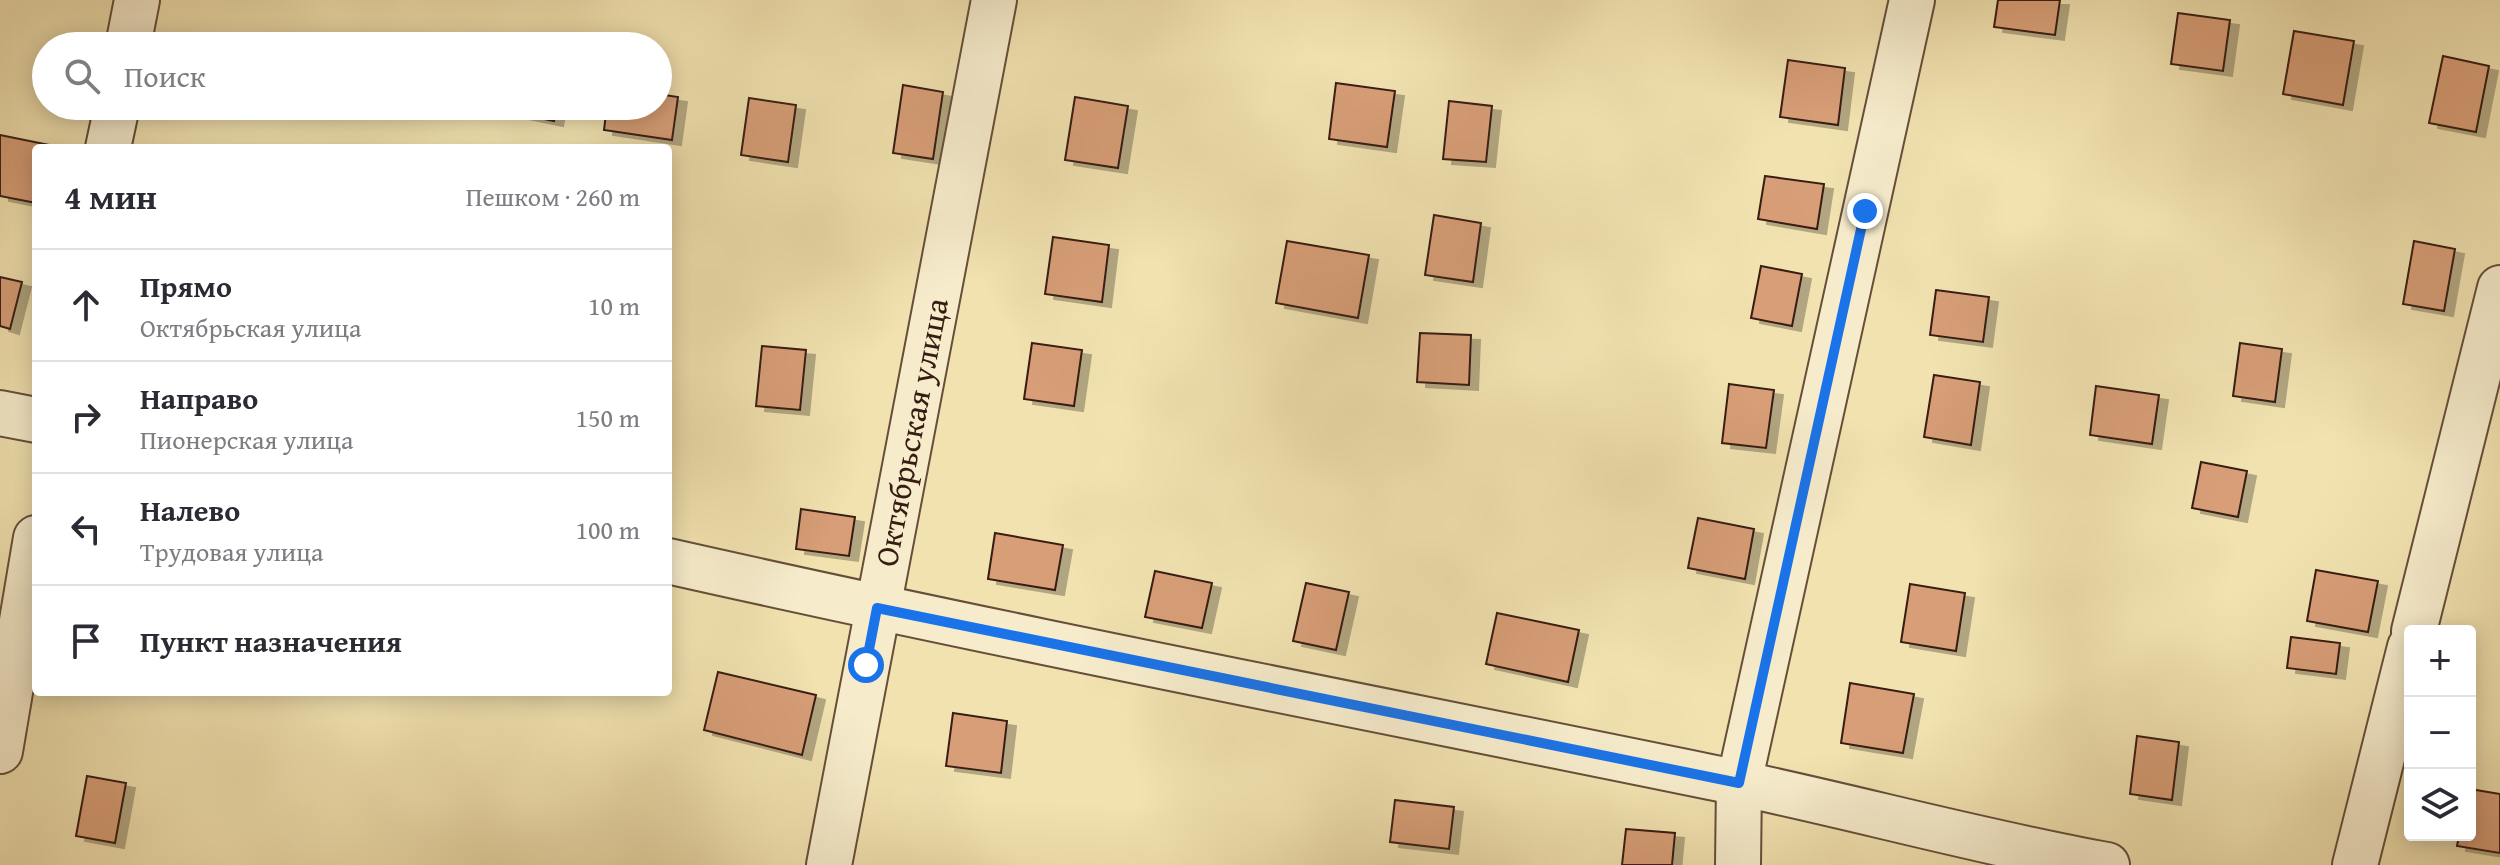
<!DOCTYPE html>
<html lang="ru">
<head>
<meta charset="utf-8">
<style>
	body { margin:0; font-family:"Gentium Book Plus",serif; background:#f7f7f7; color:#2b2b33 }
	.controls { position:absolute; right:24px; bottom:24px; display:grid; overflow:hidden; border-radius:8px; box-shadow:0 4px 20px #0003 }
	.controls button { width:72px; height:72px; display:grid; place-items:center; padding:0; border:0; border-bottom:2px solid #e1e1e2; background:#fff; color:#2b2b33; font:40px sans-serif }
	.stop { position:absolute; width:24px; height:24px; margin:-18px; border:6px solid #1a73e8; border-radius:50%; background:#fff }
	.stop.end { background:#1a73e8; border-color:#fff; box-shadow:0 2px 8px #0008 }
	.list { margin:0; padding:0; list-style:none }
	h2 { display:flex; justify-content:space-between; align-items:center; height:104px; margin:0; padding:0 32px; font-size:34px }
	h2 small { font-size:26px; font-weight:400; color:#7c7c81 }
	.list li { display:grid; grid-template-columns:52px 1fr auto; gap:24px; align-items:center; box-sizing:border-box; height:112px; padding:0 32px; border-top:2px solid #e1e1e2 }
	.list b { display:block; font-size:30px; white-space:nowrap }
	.list p { margin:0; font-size:26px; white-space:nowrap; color:#7c7c81 }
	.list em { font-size:26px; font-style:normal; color:#7c7c81 }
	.icon { flex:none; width:44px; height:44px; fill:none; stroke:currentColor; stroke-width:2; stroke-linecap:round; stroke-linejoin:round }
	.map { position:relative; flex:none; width:2500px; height:865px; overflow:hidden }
	.search { position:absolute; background:#fff; box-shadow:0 4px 20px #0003; left:32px; top:32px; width:640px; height:88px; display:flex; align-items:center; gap:20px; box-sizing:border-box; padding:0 28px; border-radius:44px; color:#7c7c81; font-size:30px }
	.panel { position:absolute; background:#fff; box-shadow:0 4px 20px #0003; left:32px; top:144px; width:640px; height:552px; border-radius:8px }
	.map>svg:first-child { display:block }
	.building { fill:#d79e77; stroke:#371c12; stroke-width:2; filter:url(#shadow) }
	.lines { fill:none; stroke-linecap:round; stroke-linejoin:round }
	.minor-casing { stroke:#664e3a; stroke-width:48 }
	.minor { stroke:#f6eccc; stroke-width:44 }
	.route { stroke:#1a73e8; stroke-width:10 }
	.labels { text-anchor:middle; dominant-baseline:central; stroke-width:6; stroke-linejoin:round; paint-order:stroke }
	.street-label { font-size:32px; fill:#371c12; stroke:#f6eccc }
</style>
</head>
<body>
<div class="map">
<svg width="2500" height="865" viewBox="0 0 2500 865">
	<defs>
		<filter id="shadow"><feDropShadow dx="9" dy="5" stdDeviation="0" flood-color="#0004"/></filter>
	</defs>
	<rect width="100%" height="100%" fill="#f1e2b0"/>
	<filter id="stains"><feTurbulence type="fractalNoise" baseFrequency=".0025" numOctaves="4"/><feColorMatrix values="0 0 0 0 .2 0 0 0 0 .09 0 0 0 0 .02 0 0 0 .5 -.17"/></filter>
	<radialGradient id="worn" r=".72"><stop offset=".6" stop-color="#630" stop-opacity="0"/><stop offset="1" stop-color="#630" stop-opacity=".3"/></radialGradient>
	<!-- building -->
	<g class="building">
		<path d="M1998,0h62l-5,35 -61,-8z"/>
		<path d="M2178,13l52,7 -7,51 -52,-7z"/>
		<path d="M2294,31l60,10 -11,64 -60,-11z"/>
		<path d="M377,34l46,2v10h-46z"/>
		<path d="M2443,56l46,10 -13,66 -47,-9z"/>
		<path d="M1788,60l57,8 -7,57 -58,-8z"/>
		<path d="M1336,83l59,8 -8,56 -58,-8z"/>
		<path d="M903,85l40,7 -10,67 -40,-6z"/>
		<path d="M658,94l20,3 -6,43 -68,-10 3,-24h51z"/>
		<path d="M1075,97l53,9 -10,62 -53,-8z"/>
		<path d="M749,98l47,7 -8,57 -47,-7z"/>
		<path d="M1449,101l43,5 -6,56 -43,-3z"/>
		<path d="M481,106h76l-3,15z"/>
		<path d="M0,135l59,12 -23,1v55l-36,-7z"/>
		<path d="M1765,176l59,8 -7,45 -59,-10z"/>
		<path d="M1434,215l47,8 -8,59 -48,-7z"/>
		<path d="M1053,237l56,8 -7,57 -57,-8z"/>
		<path d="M1287,241l82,14 -11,63 -82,-15z"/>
		<path d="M2414,241l41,8 -11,62 -41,-7z"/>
		<path d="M1761,266l41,8 -10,52 -41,-8z"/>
		<path d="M0,277l22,5 -12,47 -10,-3z"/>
		<path d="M1936,290l53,7 -6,45 -53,-7z"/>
		<path d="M1420,333l51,2 -2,50 -52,-3z"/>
		<path d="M1032,343l50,7 -8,56 -50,-7z"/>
		<path d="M2240,343l42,6 -7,53 -42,-6z"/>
		<path d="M762,346l44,4 -6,60 -44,-4z"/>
		<path d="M1934,375l46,7 -9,63 -47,-8z"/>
		<path d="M1729,384l45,6 -8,58 -44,-5z"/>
		<path d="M2096,386l63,9 -7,49 -62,-9z"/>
		<path d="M2201,462l46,9 -9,46 -46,-9z"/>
		<path d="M801,509l54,8 -6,39 -53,-7z"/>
		<path d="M1698,518l56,11 -9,50 -57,-11z"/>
		<path d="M995,533l68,12 -8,45 -67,-11z"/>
		<path d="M2316,570l62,11 -10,51 -61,-11z"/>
		<path d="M1155,571l57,12 -10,45 -57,-11z"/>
		<path d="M1306,583l43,9 -13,58 -43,-9z"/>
		<path d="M1910,584l55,9 -9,58 -55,-9z"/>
		<path d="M1497,613l82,17 -11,52 -82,-18z"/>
		<path d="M2291,637l49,6 -4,31 -49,-6z"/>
		<path d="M718,672l98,23 -14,60 -98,-25z"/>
		<path d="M1850,683l64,11 -11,59 -62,-10z"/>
		<path d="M953,713l54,8 -6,52 -55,-7z"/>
		<path d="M2137,736l42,6 -7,58 -42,-6z"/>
		<path d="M87,776l39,7 -11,60 -39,-7z"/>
		<path d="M2470,789l30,5v59l-43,-7 2,-11h11z"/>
		<path d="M1395,800l59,7 -5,42 -59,-7z"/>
		<path d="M1626,829l49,4 -3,32h-50z"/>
	</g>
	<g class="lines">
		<!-- minor casing -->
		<g class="minor-casing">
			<g id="minor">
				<path d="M128,46l9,-46"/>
				<path d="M108,148l9,-42"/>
				<path d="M0,413l36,7"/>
				<path d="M668,561c346,78 695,145 1042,216 133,27 264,64 397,88"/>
				<path d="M2414,631l86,-343"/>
				<path d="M0,751l36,-213"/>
				<path d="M829,865l165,-865"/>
				<path d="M1738,865l1,-82 173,-783"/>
				<path d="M2355,865l55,-218"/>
			</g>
		</g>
		<!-- minor -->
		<use href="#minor" class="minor"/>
	</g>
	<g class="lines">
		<!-- route -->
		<path class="route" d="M866,665l11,-57 862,175 126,-572"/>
	</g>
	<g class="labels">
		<!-- street labels -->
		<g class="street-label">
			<text transform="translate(911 432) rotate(-79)">Октябрьская улица</text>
		</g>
	</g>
	<rect width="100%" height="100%" filter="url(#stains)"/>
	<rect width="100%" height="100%" fill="url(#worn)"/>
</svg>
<div class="controls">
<button>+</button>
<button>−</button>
<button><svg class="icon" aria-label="layers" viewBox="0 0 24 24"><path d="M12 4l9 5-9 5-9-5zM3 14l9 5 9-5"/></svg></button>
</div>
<div class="stop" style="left:866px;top:665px"></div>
<div class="stop end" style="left:1865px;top:211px"></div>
<div class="search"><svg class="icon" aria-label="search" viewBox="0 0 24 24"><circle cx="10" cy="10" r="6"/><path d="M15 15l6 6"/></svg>Поиск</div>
<section class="panel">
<h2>4 мин<small>Пешком · 260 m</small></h2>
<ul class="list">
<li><svg class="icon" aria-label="ahead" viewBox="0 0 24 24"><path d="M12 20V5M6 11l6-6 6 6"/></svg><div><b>Прямо</b><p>Октябрьская улица</p></div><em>10 m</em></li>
<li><svg class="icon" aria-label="right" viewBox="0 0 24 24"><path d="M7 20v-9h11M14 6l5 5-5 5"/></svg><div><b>Направо</b><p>Пионерская улица</p></div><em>150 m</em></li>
<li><svg class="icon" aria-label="left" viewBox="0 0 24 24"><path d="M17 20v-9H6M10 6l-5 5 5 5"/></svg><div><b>Налево</b><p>Трудовая улица</p></div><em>100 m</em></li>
<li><svg class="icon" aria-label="arrive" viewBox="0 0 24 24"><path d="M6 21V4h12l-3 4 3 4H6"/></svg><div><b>Пункт назначения</b></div></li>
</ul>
</section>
</div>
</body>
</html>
